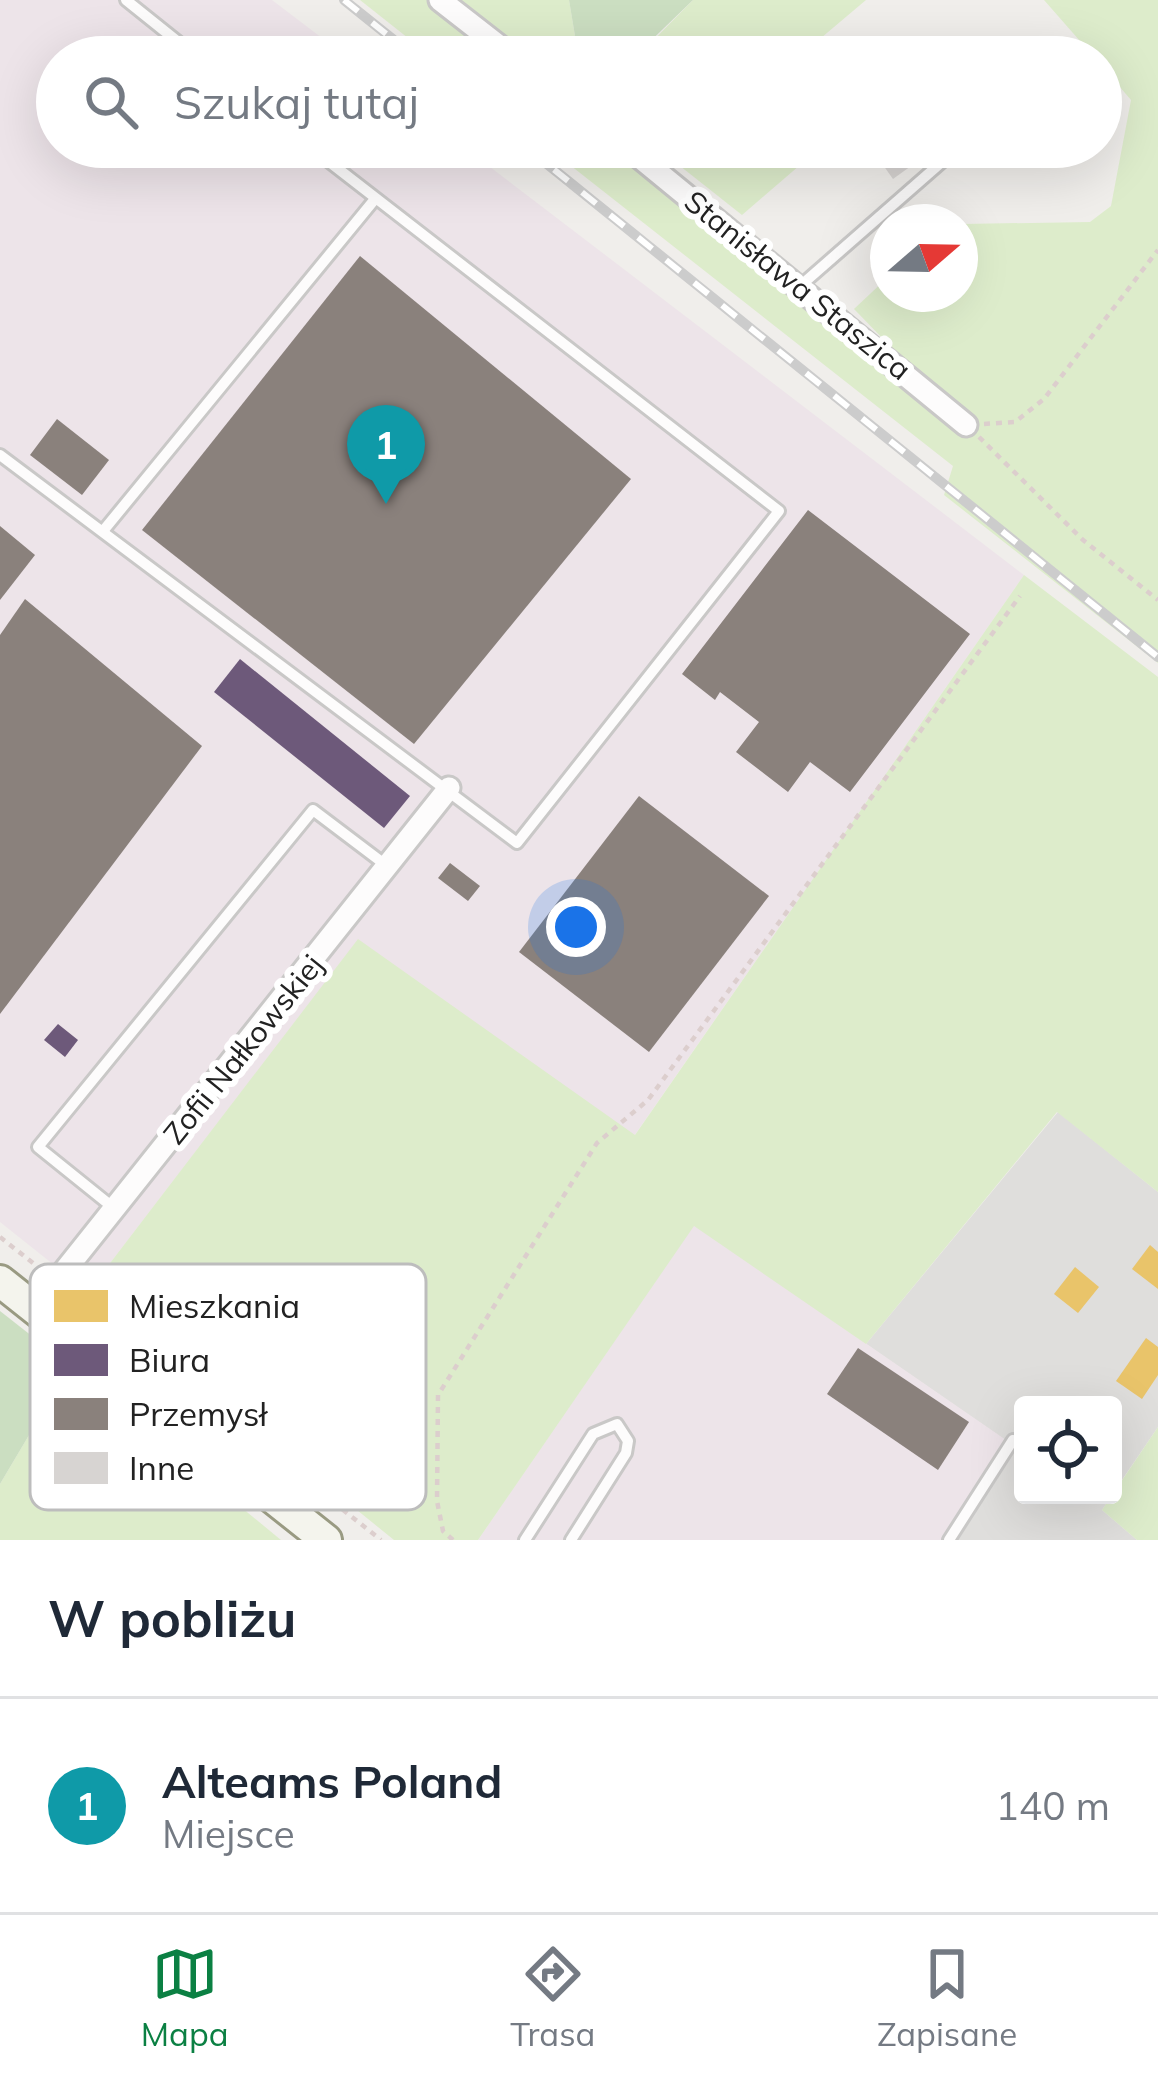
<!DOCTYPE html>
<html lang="pl">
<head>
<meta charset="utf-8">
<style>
	body { margin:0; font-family:Mulish,sans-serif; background:#f2f2f3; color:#1f2937 }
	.controls { position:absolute; right:36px; bottom:36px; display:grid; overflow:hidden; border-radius:12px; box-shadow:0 12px 48px #0002 }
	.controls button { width:108px; height:108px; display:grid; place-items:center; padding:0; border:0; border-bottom:3px solid #e0e1e3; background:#fff; color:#1f2937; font:60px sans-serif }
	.compass { position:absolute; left:870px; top:204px; width:108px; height:108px; border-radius:50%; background:#fff; box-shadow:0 12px 48px #0002; rotate:70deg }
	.you { position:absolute; left:576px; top:927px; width:42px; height:42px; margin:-30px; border:9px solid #fff; border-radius:50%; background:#1a73e8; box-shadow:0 0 0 18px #1a73e833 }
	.badge { display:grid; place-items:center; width:78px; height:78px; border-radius:50%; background:#0b8043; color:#fff; font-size:39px; font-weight:700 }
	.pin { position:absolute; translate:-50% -99px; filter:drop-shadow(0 3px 6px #0008) }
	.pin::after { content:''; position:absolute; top:63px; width:42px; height:36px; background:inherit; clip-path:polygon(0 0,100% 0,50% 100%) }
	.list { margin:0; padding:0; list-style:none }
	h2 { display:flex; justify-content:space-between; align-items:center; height:156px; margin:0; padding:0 48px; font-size:51px }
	h2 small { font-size:39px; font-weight:400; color:#747a83 }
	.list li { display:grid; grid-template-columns:78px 1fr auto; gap:36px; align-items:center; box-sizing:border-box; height:216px; padding:0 48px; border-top:3px solid #e0e1e3 }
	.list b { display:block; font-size:45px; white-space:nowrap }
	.list p { margin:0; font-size:39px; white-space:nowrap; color:#747a83 }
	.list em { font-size:39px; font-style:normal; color:#747a83 }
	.icon { flex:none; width:66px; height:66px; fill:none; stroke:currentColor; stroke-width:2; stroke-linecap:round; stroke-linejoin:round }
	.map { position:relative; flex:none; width:1158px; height:1540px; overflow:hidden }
	.search { position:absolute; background:#fff; box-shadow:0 12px 48px #0002; left:36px; right:36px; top:36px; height:132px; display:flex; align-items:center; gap:30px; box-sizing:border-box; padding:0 42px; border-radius:66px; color:#747a83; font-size:45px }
	.sheet { height:372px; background:#fff }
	nav { display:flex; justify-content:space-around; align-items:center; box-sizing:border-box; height:168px; border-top:3px solid #e0e1e3; background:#fff; font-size:33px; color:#747a83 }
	nav a { display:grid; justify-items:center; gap:6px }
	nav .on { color:#0b8043 }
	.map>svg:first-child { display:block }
	.residential { fill:#dfdedc }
	.industrial { fill:#ede4e9 }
	.grass { fill:#ddeccb }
	.forest { fill:#cbdec1 }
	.homes { fill:#e9c46a }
	.offices { fill:#6d597a }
	.industry { fill:#8a817c }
	.building { fill:#d7d4d2 }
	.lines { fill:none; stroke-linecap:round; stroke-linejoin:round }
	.lane-casing { stroke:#c9c8c7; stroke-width:16 }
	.street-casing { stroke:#c9c8c7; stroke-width:27 }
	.secondary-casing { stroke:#999a82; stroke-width:36 }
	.path { stroke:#dccecd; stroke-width:4.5; stroke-dasharray:6 6; stroke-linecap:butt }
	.lane { stroke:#fdfcfc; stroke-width:10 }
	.street { stroke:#fdfcfc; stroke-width:21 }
	.secondary { stroke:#f4f4ed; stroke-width:30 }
	.rail-casing { stroke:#ccc; stroke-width:10 }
	.rail { stroke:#fff; stroke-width:6; stroke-dasharray:18; stroke-linecap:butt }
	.labels { text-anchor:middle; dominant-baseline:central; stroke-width:12; stroke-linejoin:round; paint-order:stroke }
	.street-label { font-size:30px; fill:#222; stroke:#fff }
	.key { fill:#fff; stroke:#bdbdbd; stroke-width:3 }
	.key-label { font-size:33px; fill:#222 }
</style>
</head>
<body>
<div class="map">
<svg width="1158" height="1540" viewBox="0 0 1158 1540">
	<rect width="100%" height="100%" fill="#f0eeeb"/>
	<!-- residential -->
	<path class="residential" d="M1058,1112l100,80v235l-45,66v-88h-90v90h89l-10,15 35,30h-195l63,-100 -139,-96z"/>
	<!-- industrial -->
	<g class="industrial">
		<path d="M0,0h272l75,57h-290v90h407l560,428 -390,561 -276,-196 -270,352 -88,-70z"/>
		<path d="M694,1225l312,215 -64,100h-464z"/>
	</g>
	<!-- grass -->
	<g class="grass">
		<path d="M360,0h80l73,57h-81z"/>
		<path d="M449,0h120l6,36 59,21h-101z"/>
		<path d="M693,0h173l-45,38 15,19h-199z"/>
		<path d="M1044,0h114v663l-214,-168 9,-29 -406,-319h80l328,266 -101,-104 34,-32v17h72v-70l130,-2 21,-16 20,-106 -30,-35v-8h-7z"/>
		<path d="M656,147h165l-79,68z"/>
		<path d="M1024,575l134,102v515l-101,-80 -191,232 -172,-118 -216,314h-84l-306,-248 270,-353 277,196z"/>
		<path d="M70,1366l211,174h-281v-56z"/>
		<path d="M1158,1427v113h-21l-35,-30z"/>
	</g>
	<!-- forest -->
	<g class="forest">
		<path d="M569,0h124l-59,57 -59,-21z"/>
		<path d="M0,1311l70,55 -70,118z"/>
	</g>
	<!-- homes -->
	<g class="homes">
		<path d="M1150,1245l8,7v37l-26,-20z"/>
		<path d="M1075,1267l24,20 -21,26 -24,-19z"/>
		<path d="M1146,1338l12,9v28l-16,24 -26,-18z"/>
	</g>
	<!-- offices -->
	<g class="offices">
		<path d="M240,659l170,137 -26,32 -170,-136z"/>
		<path d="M58,1024l20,16 -13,17 -21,-17z"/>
	</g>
	<!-- industry -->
	<g class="industry">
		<path d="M360,256l271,223 -217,265 -272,-214z"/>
		<path d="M57,419l52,41 -27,35 -52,-40z"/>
		<path d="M808,510l162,124 -120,158 -40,-30 -22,30 -52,-40 23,-30 -39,-30 -5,8 -33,-26z"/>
		<path d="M0,526l35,29 -35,45z"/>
		<path d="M25,599l177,147 -202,268v-379z"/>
		<path d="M639,796l130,100 -120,156 -130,-100z"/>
		<path d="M450,863l30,23 -12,15 -30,-23z"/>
		<path d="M858,1348l111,74 -31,48 -111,-76z"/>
	</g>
	<!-- building -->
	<path class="building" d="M902,152l9,14 -18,13 -10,-14z"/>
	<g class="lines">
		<!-- lane casing -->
		<g class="lane-casing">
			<g id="lane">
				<path d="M126,0l71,57"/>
				<path d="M799,287l160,-140"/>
				<path d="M0,455l517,388 262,-332 -469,-364"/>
				<path d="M103,531l272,-332"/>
				<path d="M115,1209l-77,-62 275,-337 74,56"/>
				<path d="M525,1540l68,-106 24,-10 11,17 -2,12 -55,87"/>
				<path d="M949,1540l64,-100"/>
			</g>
		</g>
		<!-- street casing -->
		<g class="street-casing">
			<g id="street">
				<path d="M440,0l73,57"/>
				<path d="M627,147l339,278"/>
				<path d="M35,1308l414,-520"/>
			</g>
		</g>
		<!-- secondary casing -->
		<g class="secondary-casing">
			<path id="secondary" d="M0,1281l326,259"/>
		</g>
		<!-- path -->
		<g class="path">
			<path d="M984,424l31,-2 29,-23 114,-149"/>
			<path d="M979,437l104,103 75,60"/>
			<path d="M0,1237l38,30"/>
			<path d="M70,1293l311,247"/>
			<path d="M453,1540l-10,-9 -6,-30 1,-106 159,-252 51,-43 372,-504"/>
		</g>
		<!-- lane -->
		<use href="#lane" class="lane"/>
		<!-- street -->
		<use href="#street" class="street"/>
		<!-- secondary -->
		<use href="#secondary" class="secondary"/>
		<!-- rail casing -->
		<g class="rail-casing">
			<g id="rail">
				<path d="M344,0l71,57"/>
				<path d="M526,147l632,510"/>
			</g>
		</g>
		<!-- rail -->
		<use href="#rail" class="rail"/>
	</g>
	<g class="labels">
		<!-- street labels -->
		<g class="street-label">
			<text transform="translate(798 285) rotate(39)">Stanisława Staszica</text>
			<text transform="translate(243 1049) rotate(-51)">Zofii Nałkowskiej</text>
		</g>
	</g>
	<!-- legend -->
	<rect x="30" y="1264" width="396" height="246" rx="18" class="key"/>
	<rect x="54" y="1290" width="54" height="32" fill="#e9c46a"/>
	<rect x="54" y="1344" width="54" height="32" fill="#6d597a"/>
	<rect x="54" y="1398" width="54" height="32" fill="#8a817c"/>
	<rect x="54" y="1452" width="54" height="32" fill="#d7d4d2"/>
	<g class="key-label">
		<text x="129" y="1318">Mieszkania</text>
		<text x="129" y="1372">Biura</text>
		<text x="129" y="1426">Przemysł</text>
		<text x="129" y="1480">Inne</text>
	</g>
</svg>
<div class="controls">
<button><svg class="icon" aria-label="locate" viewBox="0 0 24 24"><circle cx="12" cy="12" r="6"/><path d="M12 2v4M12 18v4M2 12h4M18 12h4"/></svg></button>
</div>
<svg class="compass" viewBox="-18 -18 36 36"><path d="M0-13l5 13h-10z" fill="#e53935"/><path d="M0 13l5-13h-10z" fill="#747a83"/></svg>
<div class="you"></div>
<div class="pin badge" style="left:386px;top:504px;background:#0f9aa8">1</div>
<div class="search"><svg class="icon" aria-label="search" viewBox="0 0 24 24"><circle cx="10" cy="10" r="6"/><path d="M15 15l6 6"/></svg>Szukaj tutaj</div>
</div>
<section class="sheet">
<h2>W pobliżu<small></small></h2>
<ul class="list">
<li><span class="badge" style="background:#0f9aa8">1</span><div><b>Alteams Poland</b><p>Miejsce</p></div><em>140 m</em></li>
</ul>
</section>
<nav>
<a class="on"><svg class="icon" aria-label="map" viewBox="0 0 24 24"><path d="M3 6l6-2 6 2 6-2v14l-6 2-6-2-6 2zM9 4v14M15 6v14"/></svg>Mapa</a>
<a><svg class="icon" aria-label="directions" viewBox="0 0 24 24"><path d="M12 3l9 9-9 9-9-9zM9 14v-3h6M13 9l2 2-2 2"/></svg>Trasa</a>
<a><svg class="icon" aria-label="saved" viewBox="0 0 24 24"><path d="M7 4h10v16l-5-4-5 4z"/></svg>Zapisane</a>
</nav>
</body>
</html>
